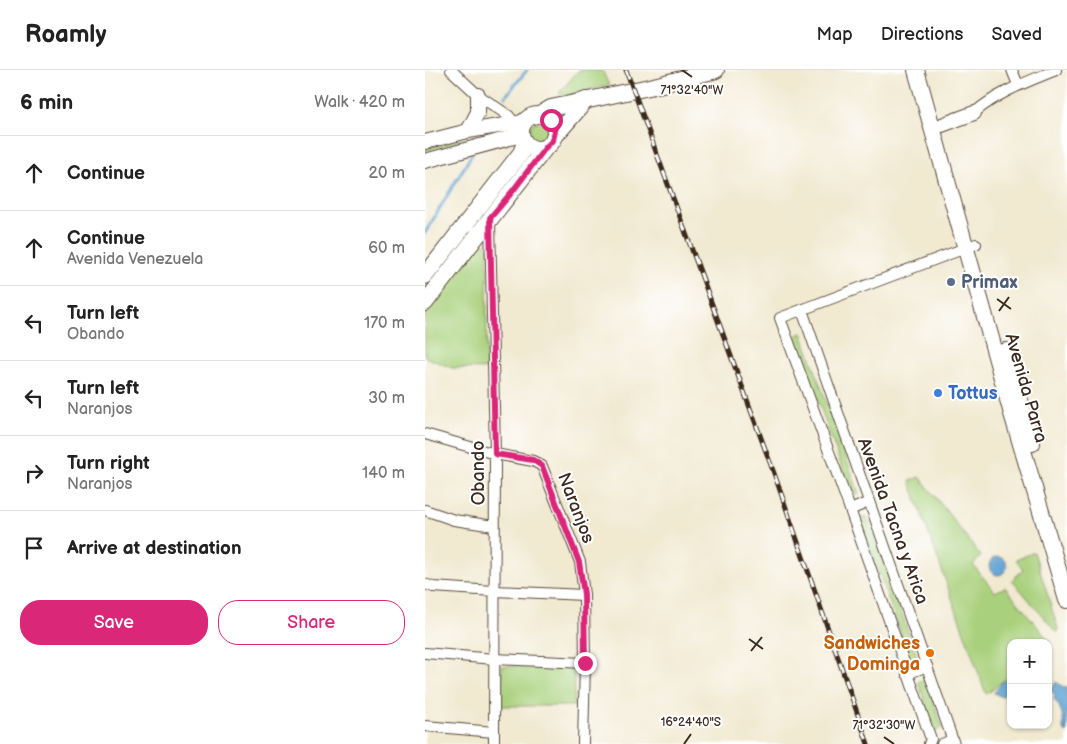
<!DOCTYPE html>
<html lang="en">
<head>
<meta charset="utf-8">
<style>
	body { margin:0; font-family:"Balsamiq Sans",sans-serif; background:#f6f6f6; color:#222 }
	.controls { position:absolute; right:15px; bottom:15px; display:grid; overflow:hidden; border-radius:10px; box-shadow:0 1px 4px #0004 }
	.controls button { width:45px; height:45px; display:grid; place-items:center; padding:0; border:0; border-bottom:1px solid #e0e0e0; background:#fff; color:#222; font:25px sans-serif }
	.stop { position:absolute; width:15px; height:15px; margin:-11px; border:4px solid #db2777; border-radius:50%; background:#fff }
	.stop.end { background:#db2777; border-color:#fff; box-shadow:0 1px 5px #0008 }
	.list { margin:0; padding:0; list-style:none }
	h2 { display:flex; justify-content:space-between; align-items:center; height:65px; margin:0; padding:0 20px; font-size:21px }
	h2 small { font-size:16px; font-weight:400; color:#767676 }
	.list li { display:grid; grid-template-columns:32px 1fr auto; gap:15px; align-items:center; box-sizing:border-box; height:75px; padding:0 20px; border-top:1px solid #e0e0e0 }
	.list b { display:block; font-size:19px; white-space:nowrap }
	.list p { margin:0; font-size:16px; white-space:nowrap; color:#767676 }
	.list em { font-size:16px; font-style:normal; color:#767676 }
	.actions { display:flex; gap:10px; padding:15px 20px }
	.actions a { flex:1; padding:11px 0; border:1px solid #db2777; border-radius:20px; text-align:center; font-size:18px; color:#db2777 }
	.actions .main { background:#db2777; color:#fff }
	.icon { flex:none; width:28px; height:28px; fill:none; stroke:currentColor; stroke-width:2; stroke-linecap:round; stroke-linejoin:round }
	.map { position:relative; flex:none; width:642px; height:674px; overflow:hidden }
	header { display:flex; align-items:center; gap:30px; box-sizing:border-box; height:70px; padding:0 25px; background:#fff; border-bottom:1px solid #e0e0e0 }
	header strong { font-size:24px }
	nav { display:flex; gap:28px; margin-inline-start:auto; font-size:18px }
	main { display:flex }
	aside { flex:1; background:#fff }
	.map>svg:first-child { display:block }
	.green { fill:#a9d07b; stroke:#727d4c }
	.water { fill:#5da0d1; stroke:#4c6578 }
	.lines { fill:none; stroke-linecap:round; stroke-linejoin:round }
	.stream { stroke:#5da0d1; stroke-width:3 }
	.street-casing { stroke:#564739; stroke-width:12 }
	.secondary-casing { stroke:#564739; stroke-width:16 }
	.primary-casing { stroke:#564739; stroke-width:18 }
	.street { stroke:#fff; stroke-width:10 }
	.secondary { stroke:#fff; stroke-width:14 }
	.primary { stroke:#fff; stroke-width:16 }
	.rail-casing { stroke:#3b2a1e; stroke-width:5 }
	.rail { stroke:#fff; stroke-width:3; stroke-dasharray:9; stroke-linecap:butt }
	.route { stroke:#db2777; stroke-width:6 }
	.ticks { fill:none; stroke:#3b2a1e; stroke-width:2 }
	.service-dot { fill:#5c6f8a; stroke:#fff; stroke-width:2 }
	.shop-dot { fill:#3f7fe0; stroke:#fff; stroke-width:2 }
	.food-dot { fill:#e8710a; stroke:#fff; stroke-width:2 }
	.labels { text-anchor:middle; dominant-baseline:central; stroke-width:4; stroke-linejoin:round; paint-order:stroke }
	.service-label { font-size:18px; font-weight:bold; fill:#4e5e75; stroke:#fff; text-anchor:start }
	.street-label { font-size:18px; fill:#3b2a1e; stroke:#fff }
	.shop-label { font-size:18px; font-weight:bold; fill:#366cbe; stroke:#fff; text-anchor:start }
	.food-label { font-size:18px; font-weight:bold; fill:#c56008; stroke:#fff; text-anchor:end }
	.ticks-label { font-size:12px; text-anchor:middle; fill:#3b2a1e; stroke:#fff; stroke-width:4; stroke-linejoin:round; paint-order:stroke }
</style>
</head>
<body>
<header>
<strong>Roamly</strong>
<nav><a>Map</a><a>Directions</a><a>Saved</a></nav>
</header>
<main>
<aside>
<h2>6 min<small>Walk · 420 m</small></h2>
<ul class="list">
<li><svg class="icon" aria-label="ahead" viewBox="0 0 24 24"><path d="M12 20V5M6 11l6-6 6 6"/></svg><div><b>Continue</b></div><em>20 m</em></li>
<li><svg class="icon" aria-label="ahead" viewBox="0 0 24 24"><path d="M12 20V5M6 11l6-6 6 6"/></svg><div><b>Continue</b><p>Avenida Venezuela</p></div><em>60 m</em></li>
<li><svg class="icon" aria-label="left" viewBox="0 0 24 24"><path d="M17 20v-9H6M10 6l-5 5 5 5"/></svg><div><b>Turn left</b><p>Obando</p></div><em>170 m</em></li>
<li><svg class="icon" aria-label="left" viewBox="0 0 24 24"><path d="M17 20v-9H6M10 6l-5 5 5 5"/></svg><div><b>Turn left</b><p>Naranjos</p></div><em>30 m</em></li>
<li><svg class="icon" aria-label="right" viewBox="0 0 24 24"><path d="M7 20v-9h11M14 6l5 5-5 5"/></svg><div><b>Turn right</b><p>Naranjos</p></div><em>140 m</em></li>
<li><svg class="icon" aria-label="arrive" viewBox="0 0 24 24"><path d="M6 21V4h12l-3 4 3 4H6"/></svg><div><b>Arrive at destination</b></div></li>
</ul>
<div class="actions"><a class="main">Save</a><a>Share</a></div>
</aside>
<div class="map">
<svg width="642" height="674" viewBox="0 0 642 674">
	<rect width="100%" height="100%" fill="#fff"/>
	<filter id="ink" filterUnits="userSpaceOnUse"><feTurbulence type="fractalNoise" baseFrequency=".02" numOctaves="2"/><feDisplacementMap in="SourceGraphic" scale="10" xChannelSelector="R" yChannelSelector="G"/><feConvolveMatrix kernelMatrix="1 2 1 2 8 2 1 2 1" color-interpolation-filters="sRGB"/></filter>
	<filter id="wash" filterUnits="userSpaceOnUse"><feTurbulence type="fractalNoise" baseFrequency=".0096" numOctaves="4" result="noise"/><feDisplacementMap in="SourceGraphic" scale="20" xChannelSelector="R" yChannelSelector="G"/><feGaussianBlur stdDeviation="1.12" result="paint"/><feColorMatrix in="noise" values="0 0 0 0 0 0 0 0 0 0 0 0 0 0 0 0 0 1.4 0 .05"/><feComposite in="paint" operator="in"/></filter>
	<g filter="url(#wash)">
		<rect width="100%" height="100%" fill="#f1e9d0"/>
		<!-- green -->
		<g class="green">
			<path d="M154,0h23l7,15 -44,11 -6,-3z"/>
			<circle cx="113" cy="63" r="11"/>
			<path d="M77,62l-77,19v-5z"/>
			<path d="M56,171l7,6 -2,122 -34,-1 -27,-11v-44z"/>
			<path d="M377,263l57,161 -7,2 -57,-160z"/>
			<path d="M495,407l61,79 -8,9 22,27 10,-5 45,55 -2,3v-2h-37v33c-12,5 -15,13 -25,18l-76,-213z"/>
			<path d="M442,447l50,140 -7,3 -50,-141z"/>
			<path d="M609,482l24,76 -1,5 -45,-53 11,-10 -7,-10z"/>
			<path d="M77,596h72v40h-73z"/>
			<path d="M500,609l18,49 -8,3 -17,-49z"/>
		</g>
		<!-- water -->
		<g class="water">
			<circle cx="573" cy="496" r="9"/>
			<path d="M586,609v10l-9,8 -8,-4 8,-11z"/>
			<path d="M631,612l9,6 2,-1v46l-4,-3c1,-13 -1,-21 -9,-31l1,-4 -4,-5z"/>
		</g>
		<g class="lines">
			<!-- stream -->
			<g class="stream">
				<path d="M80,27l22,-27"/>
				<path d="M0,163l47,-79"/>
			</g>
		</g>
	</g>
	<g filter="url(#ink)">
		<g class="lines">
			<!-- street casing -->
			<g class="street-casing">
				<g id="street">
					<path d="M26,0l27,25 31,21 9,12"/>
					<path d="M587,0l6,15"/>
					<path d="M549,43c24,-21 53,-31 82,-43"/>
					<path d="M65,150l5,234 -1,290"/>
					<path d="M377,240l152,434"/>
					<path d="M0,364l70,20 38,7 9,5 38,96 4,33 1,68 -2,81"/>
					<path d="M0,440l29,10 40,6"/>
					<path d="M425,440l19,-8"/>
					<path d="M0,514l8,3 61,4 90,4"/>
					<path d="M0,583l69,6 91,4"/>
					<path d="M482,604l20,-8"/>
					<path d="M0,656l69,6"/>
					<path d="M504,674l2,-5 -84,-238 -67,-183 196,-74"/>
					<path d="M517,674l10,-4"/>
				</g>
			</g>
			<!-- secondary casing -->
			<g class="secondary-casing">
				<g id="secondary">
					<path d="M517,55l32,-12"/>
					<path d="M43,61l10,-19v-17"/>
					<path d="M0,72l43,-11 55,-9"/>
					<path d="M0,91l96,-26"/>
				</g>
			</g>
			<!-- primary casing -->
			<g class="primary-casing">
				<g id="primary">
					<path d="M491,0l95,340 56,190"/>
					<path d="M116,44l10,-6 103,-22 62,-16"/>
					<circle cx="113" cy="62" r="17"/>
					<path d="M129,67l32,-37"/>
					<path d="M0,206l96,-123 4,-10"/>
					<path d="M0,233l121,-156"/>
					<path d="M581,281l26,92"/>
				</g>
			</g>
			<!-- street -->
			<use href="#street" class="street"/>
			<!-- secondary -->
			<use href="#secondary" class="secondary"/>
			<!-- primary -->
			<use href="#primary" class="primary"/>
			<!-- rail casing -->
			<g class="rail-casing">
				<path id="rail" d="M201,0l149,406 93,268"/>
			</g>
			<!-- rail -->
			<use href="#rail" class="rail"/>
		</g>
	</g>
	<g class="lines" filter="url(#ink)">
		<!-- route -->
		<path class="route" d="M126,50l4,11 -2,9 -7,7 -34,45 -22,26 5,236 38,6 9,6 37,96 5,32 1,69"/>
	</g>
	<!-- ticks -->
	<path class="ticks" d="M257,0l10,7M572,229l14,10M574,241l10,-14M324,569l14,10M326,581l11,-14M459,667l10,7M259,674l7,-10"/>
	<!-- markers -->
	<circle class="service-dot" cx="526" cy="212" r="5"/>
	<circle class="shop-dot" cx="513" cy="323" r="5"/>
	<circle class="food-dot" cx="505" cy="583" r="5"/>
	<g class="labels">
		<!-- service labels -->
		<g class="service-label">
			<text x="536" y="212">Primax</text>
		</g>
		<!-- street labels -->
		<g class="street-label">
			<text transform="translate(601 318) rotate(74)">Avenida Parra</text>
			<text transform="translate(53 403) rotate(-90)">Obando</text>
			<text transform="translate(151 438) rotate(69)">Naranjos</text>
			<text transform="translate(468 451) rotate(70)">Avenida Tacna y Arica</text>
		</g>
		<!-- shop labels -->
		<g class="shop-label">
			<text x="523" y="323">Tottus</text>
		</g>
		<!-- food labels -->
		<g class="food-label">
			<text x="495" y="573">Sandwiches<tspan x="495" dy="21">Dominga</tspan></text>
		</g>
	</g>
	<g class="ticks-label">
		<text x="267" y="24">71°32'40"W</text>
		<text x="266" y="656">16°24'40"S</text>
		<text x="459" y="659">71°32'30"W</text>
	</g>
</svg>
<div class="controls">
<button>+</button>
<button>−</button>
</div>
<div class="stop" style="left:126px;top:50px"></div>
<div class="stop end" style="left:160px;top:593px"></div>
</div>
</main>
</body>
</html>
